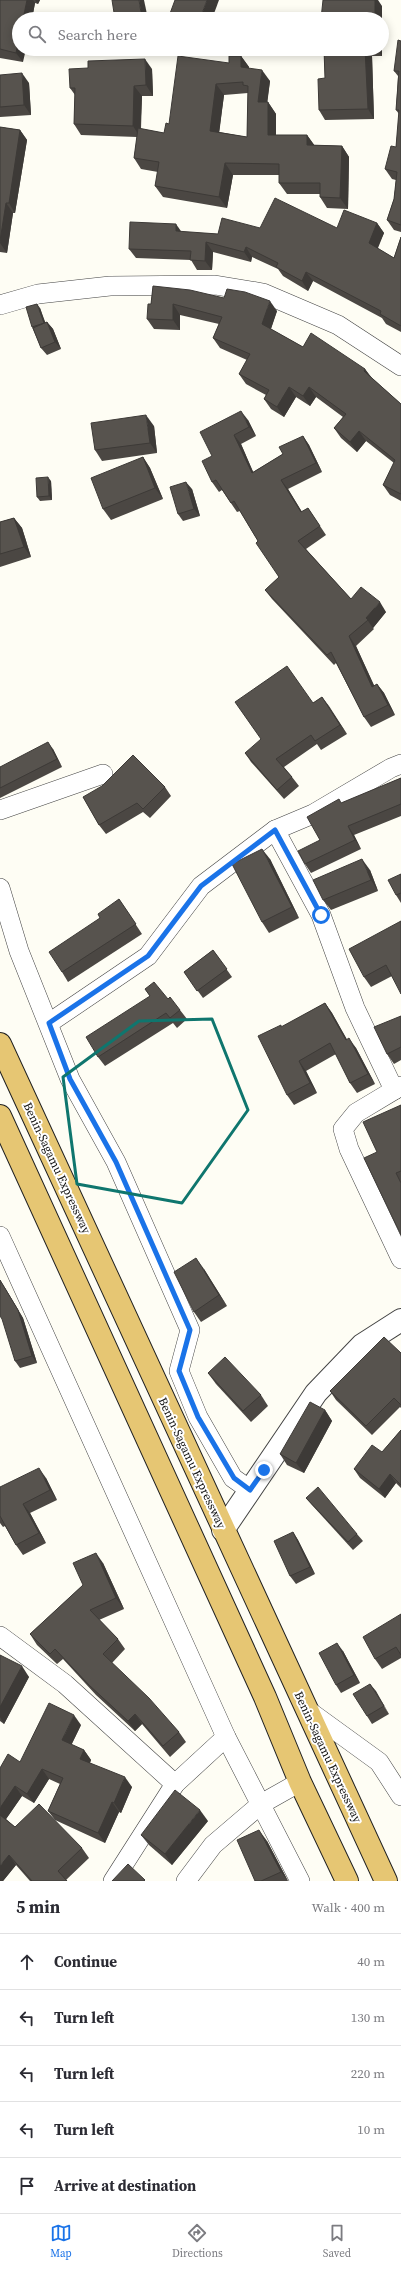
<!DOCTYPE html>
<html lang="en">
<head>
<meta charset="utf-8">
<style>
	body { margin:0; font-family:"Source Serif 4",serif; background:#f7f7f7; color:#2b2b33 }
	.stop { position:absolute; width:12px; height:12px; margin:-9px; border:3px solid #1a73e8; border-radius:50%; background:#fff }
	.stop.end { background:#1a73e8; border-color:#fff; box-shadow:0 1px 4px #0008 }
	.list { margin:0; padding:0; list-style:none }
	h2 { display:flex; justify-content:space-between; align-items:center; height:52px; margin:0; padding:0 16px; font-size:17px }
	h2 small { font-size:13px; font-weight:400; color:#7c7c81 }
	.list li { display:grid; grid-template-columns:26px 1fr auto; gap:12px; align-items:center; box-sizing:border-box; height:56px; padding:0 16px; border-top:1px solid #e1e1e2 }
	.list b { display:block; font-size:15px; white-space:nowrap }
	.list em { font-size:13px; font-style:normal; color:#7c7c81 }
	.icon { flex:none; width:22px; height:22px; fill:none; stroke:currentColor; stroke-width:2; stroke-linecap:round; stroke-linejoin:round }
	.map { position:relative; flex:none; width:401px; height:1881px; overflow:hidden }
	.search { position:absolute; background:#fff; box-shadow:0 2px 10px #0003; left:12px; right:12px; top:12px; height:44px; display:flex; align-items:center; gap:10px; box-sizing:border-box; padding:0 14px; border-radius:22px; color:#7c7c81; font-size:15px }
	.sheet { height:332px; background:#fff }
	nav { display:flex; justify-content:space-around; align-items:center; box-sizing:border-box; height:56px; border-top:1px solid #e1e1e2; background:#fff; font-size:11px; color:#7c7c81 }
	nav a { display:grid; justify-items:center; gap:2px }
	nav .on { color:#1a73e8 }
	.map>svg:first-child { display:block }
	.lines { fill:none; stroke-linecap:round; stroke-linejoin:round }
	.minor-casing { stroke:#434343; stroke-width:20 }
	.tertiary-casing { stroke:#434343; stroke-width:24 }
	.trunk-casing { stroke:#212121; stroke-width:24 }
	.minor { stroke:#fff; stroke-width:19 }
	.tertiary { stroke:#fff; stroke-width:22 }
	.trunk { stroke:#e6c673; stroke-width:22 }
	.wall { fill:#4b4743; fill-rule:evenodd }
	.shaded-wall { fill:#3d3a37 }
	.building { fill:#57534e; stroke:#3d3a37; fill-rule:evenodd }
	.route { stroke:#1a73e8; stroke-width:5 }
	.marked { fill:none; stroke:#0f766e; stroke-width:3; stroke-linejoin:round }
	.labels { text-anchor:middle; dominant-baseline:central; stroke-width:4; stroke-linejoin:round; paint-order:stroke }
	.street-label { font-size:12px; fill:#101010; stroke:#fff }
</style>
</head>
<body>
<div class="map">
<svg width="401" height="1881" viewBox="0 0 401 1881">
	<rect width="100%" height="100%" fill="#fefdf4"/>
	<g class="lines">
		<!-- minor casing -->
		<g class="minor-casing">
			<g id="minor">
				<path d="M0,305l38,-11 72,-8 105,-1 48,8 75,32 63,41"/>
				<path d="M0,810l103,-36"/>
				<path d="M275,830l46,85 34,93 39,82"/>
				<path d="M0,888l19,63 51,128 46,83 74,168 -11,41 19,46 35,61 17,12"/>
				<path d="M49,1023l99,-67 53,-70 74,-56 38,-16 78,-46 10,-4"/>
				<path d="M401,1086l-45,27 -13,16 6,20 52,110"/>
				<path d="M0,1236l226,501 74,144"/>
				<path d="M0,1636l65,48 110,100"/>
				<path d="M306,1709l73,53 22,34"/>
				<path d="M113,1881l62,-97 51,-47"/>
				<path d="M186,1881l27,-36 48,-41 39,-22"/>
			</g>
		</g>
		<!-- tertiary casing -->
		<g class="tertiary-casing">
			<path id="tertiary" d="M223,1530l93,-137 46,-48 39,-25"/>
		</g>
		<!-- trunk casing -->
		<g class="trunk-casing">
			<g id="trunk">
				<path d="M0,1044l386,837"/>
				<path d="M0,1116l265,581 35,85 47,99"/>
			</g>
		</g>
		<!-- minor -->
		<use href="#minor" class="minor"/>
		<!-- tertiary -->
		<use href="#tertiary" class="tertiary"/>
		<!-- trunk -->
		<use href="#trunk" class="trunk"/>
	</g>
	<!-- wall -->
	<g class="wall">
		<path d="M0,0h40l-2,4 -3,-1 -3,16h-13l4,43 -23,-4z"/>
		<path d="M401,41v191l-7,-2 -7,-10 7,-21 2,-19 -4,-1 -7,-10 11,-22 3,-33 -3,-4 2,-34 -4,-5z"/>
		<path d="M126,49h11l-10,2z"/>
		<path d="M322,49h60v7h-10l2,63 -49,1 -6,-10 6,-32 -1,-27z"/>
		<path d="M241,56l8,11v1l21,13 -3,21h1l8,12v21h31l7,10 28,1 7,11 -1,52 -21,-1 -7,-11v-3h-33l-8,-11v-8h-46l-6,33 -64,-11 -8,-11 3,-14 -17,-3 -7,-11 3,-21 -56,-2 -7,-11 1,-29 -5,-7 82,-19 1,27h-11l-1,33 23,4 5,-9 60,-61zM248,93l-1,44 -28,-5 5,-37z"/>
		<path d="M0,75l29,8 2,32 -31,2z"/>
		<path d="M0,127l20,3 7,10 -12,73h-2l-6,40 -7,-1z"/>
		<path d="M377,223l7,10 -7,15 17,10 7,-21v95l-15,-8 -4,-6 -69,-37 -5,10 -25,-15 -5,-7 -26,-12 -1,5 -38,-10 -1,18h-15l-6,-10 -55,-2 -7,-9 52,-17 37,2 42,-6h77z"/>
		<path d="M153,286l124,25 -6,18 32,18 62,22 7,9 29,26v97l-11,-6 -7,-10 11,-22 -28,-22 -9,11 -16,-14 -7,-10 9,-11 -27,-20 -6,9 -14,-9 -12,20 -13,-8 -7,-10 2,-4 -20,-11 -7,-10 8,-14 -27,-12 -7,-10 6,-14 -39,-9v15l-26,-1 -7,-10 4,-15z"/>
		<path d="M40,308l5,15 2,-1 6,7 8,20 -14,6 -6,-7 -9,-21z"/>
		<path d="M248,420l8,16 -15,8 12,28 30,-18 20,-18 6,9 13,27 -34,17 14,23 6,-4 18,27 -20,14 45,50 35,13 -13,16 1,1 -18,17 18,40 3,-2 7,9 11,22 -24,12 -7,-10 -28,-54 -2,2 -62,-66 -7,-9 14,-13 -21,-36 -18,-30 -3,1 -15,-22 -3,2 -7,-10v-26z"/>
		<path d="M154,426l3,27 -55,8 -7,-11z"/>
		<path d="M143,457l7,11 13,31 -52,21 -8,-11z"/>
		<path d="M51,481l1,19 -12,1 -3,-4z"/>
		<path d="M192,489l8,27 -17,5 -5,-7z"/>
		<path d="M14,518l8,10 9,29 -31,10v-45z"/>
		<path d="M322,697l25,37 -26,16 -4,-6 -33,23 8,10 7,9 -15,13 -33,-37 -6,-9 68,-50z"/>
		<path d="M53,749l9,18 -62,31v-31z"/>
		<path d="M401,778v38l-47,19 7,14 -50,24 -6,-9 37,-61z"/>
		<path d="M165,787l6,9 -21,22 -7,-6 -37,22 -7,-9 -16,-28z"/>
		<path d="M270,859l29,59 -30,15 -7,-11z"/>
		<path d="M370,870l8,21 -47,19 -8,-10z"/>
		<path d="M401,874v29l-5,-8z"/>
		<path d="M119,899l23,35 -74,48 -6,-10 38,-54z"/>
		<path d="M401,921l-9,55 -21,11 -7,-10z"/>
		<path d="M213,950l19,27 -29,21 -19,-26z"/>
		<path d="M145,989l35,21 7,9 -10,9 -4,-5 -68,43 -7,-9 52,-61z"/>
		<path d="M325,1003l7,10 15,27 9,8 19,36 -18,9 -7,-10 -14,-29 -30,17 11,22 -23,12 -7,-10 -5,-68z"/>
		<path d="M401,1016v44l-7,4 -7,-10z"/>
		<path d="M401,1105v130l-24,-83z"/>
		<path d="M204,1269l23,37 -26,16 -7,-10z"/>
		<path d="M5,1288l18,30 14,45 -17,5 -5,-7z"/>
		<path d="M401,1353v55l-1,-1 -28,28 -36,-35 -6,-9z"/>
		<path d="M208,1373l53,22 7,11 -17,16 -35,-38z"/>
		<path d="M325,1410l7,11 -28,52 -17,-8 -7,-11z"/>
		<path d="M401,1430v58l-5,-5 -11,15 -25,-20 -6,-9 28,-17z"/>
		<path d="M46,1478l11,22 -27,13 16,30 -23,12 -7,-10 -11,-19 -2,1 -3,-4v-36z"/>
		<path d="M306,1498l51,36 6,7 -10,9 -41,-45z"/>
		<path d="M293,1532l5,8 17,34 -19,10 -6,-8z"/>
		<path d="M103,1563l21,46 -25,11 19,19 7,10 -13,14 67,69 7,10 -16,15 -28,-33 -7,7 -39,-36 -33,-36 -6,5 -20,-19 -7,-11 53,-49z"/>
		<path d="M401,1614v44l-19,11 -7,-10z"/>
		<path d="M343,1651l17,32 -19,10 -5,-8z"/>
		<path d="M0,1655l29,22 -25,47 -4,-3z"/>
		<path d="M370,1684l19,30 -17,10 -5,-8z"/>
		<path d="M81,1725l-10,20 13,5 7,10 -1,3 42,24 -11,26 -2,-1 -14,31 -50,-23 -7,-9 12,-27 -11,-5 -15,24 -12,-7 -16,23 9,8 67,21 7,10 -23,22 1,1h-37l-14,-16 -13,16 -3,-113 20,-6z"/>
		<path d="M208,1821l-36,44 -23,-20 -8,-10z"/>
		<path d="M267,1841l21,40h-33z"/>
	</g>
	<!-- shaded-wall -->
	<g class="shaded-wall">
		<path d="M27,0h6l2,3 -3,16h-9z"/>
		<path d="M35,0h5l-2,4z"/>
		<path d="M139,0h5l4,19h-6z"/>
		<path d="M207,0h12l-7,19h-12z"/>
		<path d="M375,0h3l4,6v14v-1h-7z"/>
		<path d="M19,38v11h7l-3,13 -7,-9z"/>
		<path d="M365,49h2l5,7 2,63 -6,-10z"/>
		<path d="M377,49h5v7z"/>
		<path d="M241,56l8,11v11l-8,-11z"/>
		<path d="M145,59l7,10 1,27 -7,-11z"/>
		<path d="M262,70l8,11 -4,32 -8,-11z"/>
		<path d="M22,73l7,10 2,32 -7,-10z"/>
		<path d="M216,84l8,11 -6,47 -8,-11z"/>
		<path d="M134,86l8,10 -2,41 -7,-11z"/>
		<path d="M268,102l8,12v32l-8,-11z"/>
		<path d="M20,130l7,10 -12,73 -6,-10z"/>
		<path d="M307,135l8,11 -8,-1z"/>
		<path d="M342,146l7,11 -1,52 -8,-11z"/>
		<path d="M225,163l8,12 -6,33 -8,-11z"/>
		<path d="M6,203l7,10 -6,40 -7,-10z"/>
		<path d="M377,223l7,10 -8,20 -7,-10z"/>
		<path d="M176,224l7,10 -7,-3z"/>
		<path d="M206,242l7,10 -1,18 -7,-9z"/>
		<path d="M246,247l6,10 -1,5 -7,-10z"/>
		<path d="M306,272l7,9 -5,10 -6,-10z"/>
		<path d="M270,301l7,10 -8,23 -7,-10z"/>
		<path d="M37,304l3,4 7,19 -3,-4z"/>
		<path d="M173,304l7,11v15l-7,-10z"/>
		<path d="M47,322l6,7 8,20 -6,-7z"/>
		<path d="M365,369l7,10 -8,-8z"/>
		<path d="M289,387l7,10 -12,20 -7,-10z"/>
		<path d="M309,387l7,10 -6,9 -7,-10z"/>
		<path d="M241,411l7,9 8,16 -7,-9z"/>
		<path d="M146,415l8,11 3,27 -7,-10z"/>
		<path d="M359,431l7,10 -9,11 -7,-10z"/>
		<path d="M234,435l7,9 17,39 -6,-10z"/>
		<path d="M303,436l6,9 13,27 -6,-9z"/>
		<path d="M143,457l7,11 13,31 -8,-11z"/>
		<path d="M48,477l3,4 1,19 -3,-4z"/>
		<path d="M281,480l7,9 20,33 -7,-10z"/>
		<path d="M186,482l6,7 8,27 -6,-7z"/>
		<path d="M14,518l8,10 9,29 -7,-10z"/>
		<path d="M380,602l6,10 -13,16 -7,-10z"/>
		<path d="M349,636l7,10 23,50 -7,-9z"/>
		<path d="M377,684l7,9 11,22 -7,-10z"/>
		<path d="M322,697l7,9 18,28 -7,-9z"/>
		<path d="M48,742l5,7 9,18 -5,-8z"/>
		<path d="M348,826l6,9 7,14 -6,-9z"/>
		<path d="M262,849l8,10 29,59 -7,-11z"/>
		<path d="M362,859l8,11 8,21 -7,-11z"/>
		<path d="M325,1003l7,10 21,37 -7,-10z"/>
		<path d="M349,1038l7,10 19,36 -7,-10z"/>
		<path d="M299,1061l7,10 11,22 -7,-10z"/>
		<path d="M196,1258l8,11 23,37 -8,-11z"/>
		<path d="M0,1280l5,8 18,30 14,45 -5,-7z"/>
		<path d="M325,1410l7,11 -28,52 -8,-10z"/>
		<path d="M39,1468l7,10 11,22 -7,-10z"/>
		<path d="M390,1474l6,9 -11,15 -6,-9z"/>
		<path d="M23,1504l7,9 16,30 -7,-10z"/>
		<path d="M293,1532l5,8 17,34 -5,-7z"/>
		<path d="M96,1553l7,10 21,46 -8,-11z"/>
		<path d="M337,1643l6,8 17,32 -6,-8z"/>
		<path d="M22,1666l7,11 -25,47 -4,-7v-10z"/>
		<path d="M370,1684l6,7 13,23 -5,-8z"/>
		<path d="M135,1714l7,10 -7,7 -7,-10z"/>
		<path d="M74,1715l7,10 -12,25 -7,-10z"/>
		<path d="M84,1750l7,10 -4,9 -7,-10z"/>
		<path d="M42,1769l7,10 -15,24 -7,-9z"/>
		<path d="M125,1777l7,10 -11,26 -7,-10z"/>
		<path d="M15,1786l7,10 -18,26 -4,-6v-8z"/>
		<path d="M112,1802l7,10 -14,31 -7,-10z"/>
		<path d="M200,1810l8,11 -36,44 -7,-11z"/>
		<path d="M259,1830l8,11 21,40 -7,-9z"/>
		<path d="M9,1855l7,10 -13,16h-3v-15z"/>
	</g>
	<!-- building -->
	<g class="building">
		<path d="M0,0h27l-4,19h-4v19l-3,15 -16,-4z"/>
		<path d="M112,0h27l3,19h-27z"/>
		<path d="M175,0h32l-7,19h-32z"/>
		<path d="M323,0h52v19h-54z"/>
		<path d="M398,40l3,1v184l-14,-5 7,-21 3,-27 -12,-3 6,-23 5,1 3,-37h-3l3,-39h-5z"/>
		<path d="M324,49h41l3,60 -49,1 -1,-31 7,-1z"/>
		<path d="M178,56l51,7v-7h12v11l21,3 -4,32h10v33h39v10l35,1 -2,52 -20,-1v-14h-41v-19l-54,-1 -6,34 -64,-11 4,-24 -25,-4 4,-30 26,5 2,-10 3,1zM243,82v3l5,1 -1,51 -37,-6 6,-47z"/>
		<path d="M145,59l1,26 -12,1 -1,40 -59,-2 1,-36h-5l-1,-19 19,-1v-7z"/>
		<path d="M22,73l2,32 -24,2v-32z"/>
		<path d="M0,127l20,3 -11,73h-3l-6,38z"/>
		<path d="M275,198l62,30 7,-18 33,13 -8,20 25,15 7,-21v89l-21,-12 1,-3 -75,-39 -4,9 -26,-14 2,-4 -32,-16 -2,5 -38,-10 -1,19 -15,-1 1,-9 -62,-2 1,-27 46,2v7l42,3 4,-16 38,10z"/>
		<path d="M153,286l37,4 34,8 3,-9 18,3 25,9 -8,23 41,23 8,-14 54,36 -1,2 37,33v90l-18,-9 12,-25 -36,-29 -9,11 -16,-14 12,-14 -37,-27 -6,9 -14,-9 -12,20 -13,-8 5,-9 -30,-16 11,-20 -37,-16 9,-21 -49,-13v16l-26,-1 1,-15h3z"/>
		<path d="M37,304l7,19 -12,4 -6,-20z"/>
		<path d="M47,322l8,20 -14,6 -8,-20z"/>
		<path d="M241,411l8,16 -15,8 18,38 31,-19 -4,-7 24,-11 13,27 -35,17 20,32 7,-4 12,18 -22,15 53,58 10,-12 19,15 -14,16 2,2 -19,16 23,51 5,-3 11,21 -24,12 -33,-65 -4,3 -62,-65 14,-13 -23,-34 2,-2 -24,-40 -3,2 -15,-23 -4,2 -10,-21 10,-5 -12,-24z"/>
		<path d="M146,415l4,28 -55,7 -4,-27z"/>
		<path d="M143,457l12,31 -52,21 -12,-31z"/>
		<path d="M48,477l1,19 -12,1 -1,-19z"/>
		<path d="M186,482l8,27 -16,5 -8,-27z"/>
		<path d="M14,518l10,29 -24,7v-32z"/>
		<path d="M287,666l26,37 9,-6 18,28 -25,16 -4,-6 -35,24 16,18 -15,13 -32,-37 16,-14 -26,-37z"/>
		<path d="M48,742l9,17 -57,29v-21z"/>
		<path d="M133,755l32,32 -22,22 -6,-6 -38,22 -16,-28 19,-11z"/>
		<path d="M401,778v26l-53,22 7,14 -50,24 -7,-13 22,-11 -13,-23 32,-18 2,4z"/>
		<path d="M262,849l30,58 -30,15 -30,-58z"/>
		<path d="M362,859l9,21 -48,20 -10,-20z"/>
		<path d="M401,874v19l-5,2 -8,-15z"/>
		<path d="M119,899l17,25 -74,48 -13,-20 51,-34 -2,-4z"/>
		<path d="M401,921v73l-15,-29 -22,12 -15,-28z"/>
		<path d="M213,950l14,19 -30,22 -13,-19z"/>
		<path d="M154,982l14,17 2,-2 10,13 -10,8 -4,-5 -68,44 -12,-20 64,-41 -5,-7z"/>
		<path d="M325,1003l21,37 3,-2 19,36 -18,9 -20,-40 -31,18 11,22 -23,12 -29,-59 23,-11v2z"/>
		<path d="M401,1016v31l-14,7 -13,-27z"/>
		<path d="M401,1105v66l-5,2 5,10v52l-37,-77 13,-6 -14,-30z"/>
		<path d="M196,1258l23,37 -25,17 -20,-40z"/>
		<path d="M0,1280l18,30 14,46 -17,5 -13,-42 -2,-3z"/>
		<path d="M384,1337l17,16v52l-7,-7 -28,28 -36,-35z"/>
		<path d="M225,1357l36,38 -18,16 -35,-38z"/>
		<path d="M310,1402l15,8 -29,53 -16,-9z"/>
		<path d="M401,1430v55l-11,-11 -11,15 -25,-20 18,-24 10,7z"/>
		<path d="M39,1468l11,22 -27,14 16,29 -23,12 -16,-29v-29z"/>
		<path d="M318,1487l39,47 -9,8 -42,-44z"/>
		<path d="M293,1532l17,35 -20,9 -16,-35z"/>
		<path d="M96,1553l20,45 -26,12 28,29 -15,15 46,44 30,34 -16,14 -28,-32 -7,7 -39,-36 -34,-36 -5,5 -20,-20 53,-49 -10,-22z"/>
		<path d="M401,1614v41l-5,-8 -21,12 -12,-22z"/>
		<path d="M337,1643l17,32 -18,10 -17,-32z"/>
		<path d="M0,1655l22,11 -22,41z"/>
		<path d="M370,1684l14,22 -17,10 -14,-22z"/>
		<path d="M49,1703l25,12 -12,25 22,10 -4,9 45,18 -11,26 -2,-1 -14,31 -50,-22 15,-33 -21,-9 -15,25 -12,-8 -15,22v-40l8,-14 12,8z"/>
		<path d="M175,1790l25,20 -35,44 -24,-19z"/>
		<path d="M39,1804l43,44 -24,23 9,10h-35l-23,-26 -9,11v-51l15,12z"/>
		<path d="M259,1830l22,42 -20,9h-6l-18,-41z"/>
		<path d="M128,1864l17,16 -1,1h-32z"/>
	</g>
	<g class="lines">
		<!-- route -->
		<path class="route" d="M264,1470l-14,20 -16,-12 -36,-61 -19,-46 11,-41 -74,-168 -46,-83 -21,-56 99,-67 53,-70 74,-56 46,85"/>
	</g>
	<!-- marked area -->
	<path class="marked" d="M212,1019l36,91 -66,93 -105,-19 -14,-107 76,-56z"/>
	<g class="labels">
		<!-- street labels -->
		<g class="street-label">
			<text transform="translate(57 1168) rotate(65)">Benin-Sagamu Expressway</text>
			<text transform="translate(192 1463) rotate(65)">Benin-Sagamu Expressway</text>
			<text transform="translate(328 1757) rotate(65)">Benin-Sagamu Expressway</text>
		</g>
	</g>
</svg>
<div class="stop" style="left:321px;top:915px"></div>
<div class="stop end" style="left:264px;top:1470px"></div>
<div class="search"><svg class="icon" aria-label="search" viewBox="0 0 24 24"><circle cx="10" cy="10" r="6"/><path d="M15 15l6 6"/></svg>Search here</div>
</div>
<section class="sheet">
<h2>5 min<small>Walk · 400 m</small></h2>
<ul class="list">
<li><svg class="icon" aria-label="ahead" viewBox="0 0 24 24"><path d="M12 20V5M6 11l6-6 6 6"/></svg><div><b>Continue</b></div><em>40 m</em></li>
<li><svg class="icon" aria-label="left" viewBox="0 0 24 24"><path d="M17 20v-9H6M10 6l-5 5 5 5"/></svg><div><b>Turn left</b></div><em>130 m</em></li>
<li><svg class="icon" aria-label="left" viewBox="0 0 24 24"><path d="M17 20v-9H6M10 6l-5 5 5 5"/></svg><div><b>Turn left</b></div><em>220 m</em></li>
<li><svg class="icon" aria-label="left" viewBox="0 0 24 24"><path d="M17 20v-9H6M10 6l-5 5 5 5"/></svg><div><b>Turn left</b></div><em>10 m</em></li>
<li><svg class="icon" aria-label="arrive" viewBox="0 0 24 24"><path d="M6 21V4h12l-3 4 3 4H6"/></svg><div><b>Arrive at destination</b></div></li>
</ul>
</section>
<nav>
<a class="on"><svg class="icon" aria-label="map" viewBox="0 0 24 24"><path d="M3 6l6-2 6 2 6-2v14l-6 2-6-2-6 2zM9 4v14M15 6v14"/></svg>Map</a>
<a><svg class="icon" aria-label="directions" viewBox="0 0 24 24"><path d="M12 3l9 9-9 9-9-9zM9 14v-3h6M13 9l2 2-2 2"/></svg>Directions</a>
<a><svg class="icon" aria-label="saved" viewBox="0 0 24 24"><path d="M7 4h10v16l-5-4-5 4z"/></svg>Saved</a>
</nav>
</body>
</html>
